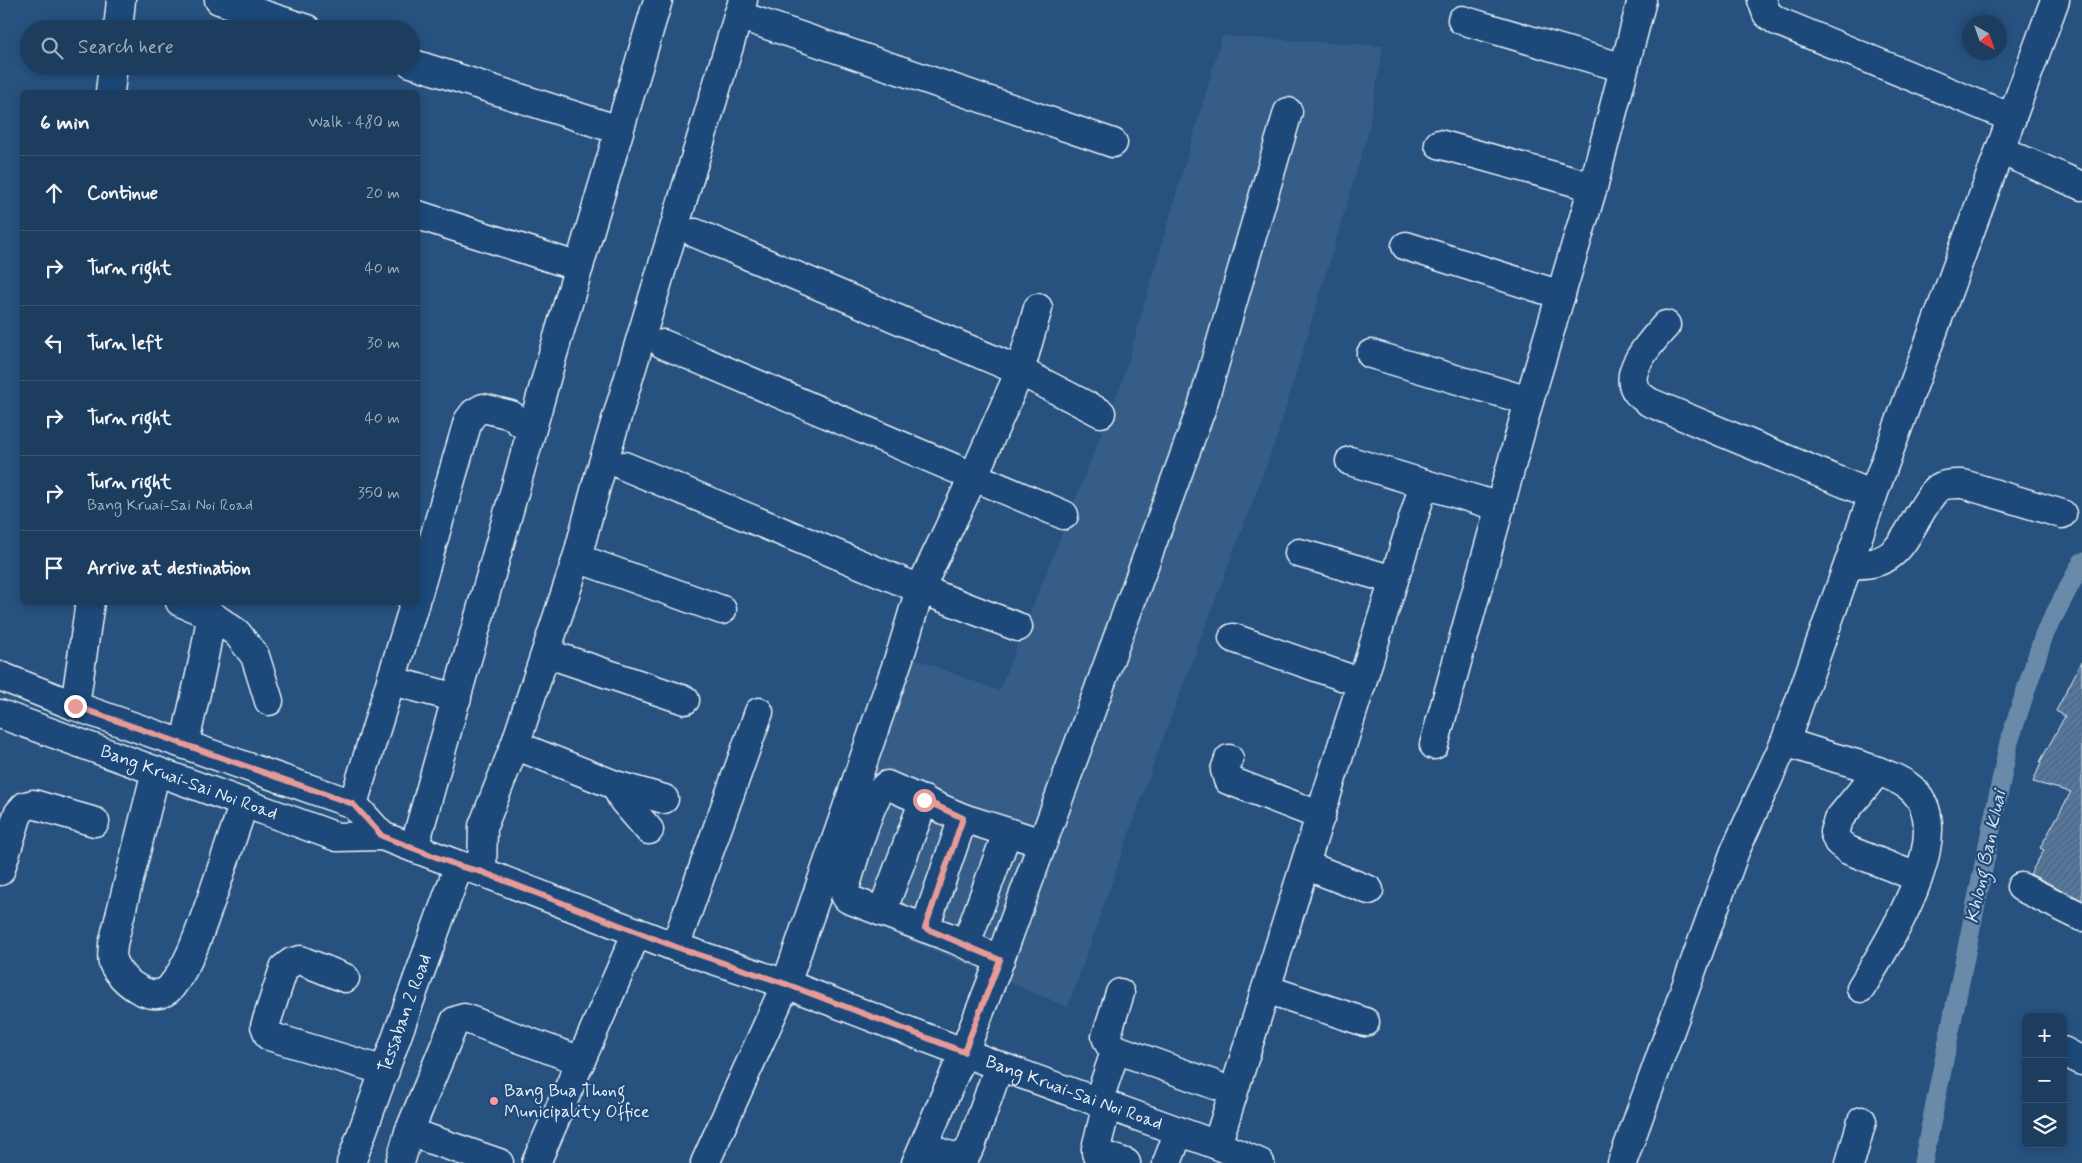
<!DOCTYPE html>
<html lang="en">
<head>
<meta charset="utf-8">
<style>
	body { margin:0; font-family:Mynerve,sans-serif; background:#2a4868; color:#f1f3f6 }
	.controls { position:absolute; right:15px; bottom:15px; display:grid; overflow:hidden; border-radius:8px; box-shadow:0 2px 8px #0003 }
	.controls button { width:45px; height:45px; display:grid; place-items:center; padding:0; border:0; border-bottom:1px solid #3b5674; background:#1d3d5f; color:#f1f3f6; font:25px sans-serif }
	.compass { position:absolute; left:1962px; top:15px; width:45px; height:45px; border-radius:50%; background:#1d3d5f; box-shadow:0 2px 8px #0003; rotate:140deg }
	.stop { position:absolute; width:15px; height:15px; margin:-11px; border:4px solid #e69b98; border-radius:50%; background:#fff }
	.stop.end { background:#e69b98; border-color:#fff; box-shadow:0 1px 5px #0008 }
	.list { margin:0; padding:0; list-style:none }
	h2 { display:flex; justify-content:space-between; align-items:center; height:65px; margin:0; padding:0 20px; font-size:21px }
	h2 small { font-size:16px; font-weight:400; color:#a0aebd }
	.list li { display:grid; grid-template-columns:32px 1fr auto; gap:15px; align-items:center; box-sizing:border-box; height:75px; padding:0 20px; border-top:1px solid #3b5674 }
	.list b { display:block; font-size:19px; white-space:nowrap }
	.list p { margin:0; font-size:16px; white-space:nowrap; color:#a0aebd }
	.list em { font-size:16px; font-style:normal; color:#a0aebd }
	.icon { flex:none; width:28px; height:28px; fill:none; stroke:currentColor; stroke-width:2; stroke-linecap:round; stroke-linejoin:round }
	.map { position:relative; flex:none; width:2082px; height:1163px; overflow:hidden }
	.search { position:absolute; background:#1d3d5f; box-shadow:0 2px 8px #0003; left:20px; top:20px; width:400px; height:55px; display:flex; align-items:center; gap:12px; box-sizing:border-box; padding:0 18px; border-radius:28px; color:#a0aebd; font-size:19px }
	.panel { position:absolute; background:#1d3d5f; box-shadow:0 2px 8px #0003; left:20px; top:90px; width:400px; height:515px; border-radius:8px }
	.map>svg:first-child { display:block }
	.built { fill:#355d88 }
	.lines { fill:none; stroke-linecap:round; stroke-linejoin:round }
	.canal { stroke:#6b8aaa; stroke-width:19 }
	.building { fill:url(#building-hatch); stroke:#e8f1f8 }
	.minor-casing { stroke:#e8f1f8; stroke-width:31 }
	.major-casing { stroke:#e8f1f8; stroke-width:31 }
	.minor { stroke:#1f4a7a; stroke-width:28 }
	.major { stroke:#1f4a7a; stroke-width:28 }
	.route { stroke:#e69b98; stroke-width:6 }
	.poi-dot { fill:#ff9aa2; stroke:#1f4a7a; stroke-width:2 }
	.labels { text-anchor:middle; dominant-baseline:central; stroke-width:4.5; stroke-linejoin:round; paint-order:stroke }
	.street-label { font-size:18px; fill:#e8f1f8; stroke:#1f4a7a }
	.poi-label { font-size:18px; fill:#e8f1f8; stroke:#1f4a7a; text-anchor:start }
	.water-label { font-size:19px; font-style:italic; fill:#d5e2ec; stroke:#1f4a7a }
</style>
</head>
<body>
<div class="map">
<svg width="2082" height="1163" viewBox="0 0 2082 1163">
	<defs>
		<pattern id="building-hatch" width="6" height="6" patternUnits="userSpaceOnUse" patternTransform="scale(1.25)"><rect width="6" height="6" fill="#57789d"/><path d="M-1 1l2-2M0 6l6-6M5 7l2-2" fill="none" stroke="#4f6278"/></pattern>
	</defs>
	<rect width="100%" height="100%" fill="#27517f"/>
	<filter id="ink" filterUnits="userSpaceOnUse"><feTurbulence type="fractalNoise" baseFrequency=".02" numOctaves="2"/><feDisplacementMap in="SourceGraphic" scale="10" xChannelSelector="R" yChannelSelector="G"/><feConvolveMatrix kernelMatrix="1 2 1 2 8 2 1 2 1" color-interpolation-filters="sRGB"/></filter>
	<g filter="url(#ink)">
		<!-- built -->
		<path class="built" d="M1222,36l161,10 -15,87 -91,304 -121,320 -88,250 -255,-107 80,-250 106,41 123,-309z"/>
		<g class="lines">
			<!-- canal -->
			<path class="canal" d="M1923,1163l86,-421 35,-107 38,-73"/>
		</g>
		<!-- building -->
		<path class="building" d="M2082,661v239l-52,-26 14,-24 -4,-2 31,-56 -38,-10 8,-19 -1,-1 25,-46 -9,-5z"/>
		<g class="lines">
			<!-- minor casing -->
			<g class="minor-casing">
				<g id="minor">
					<path d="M219,0l88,29"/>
					<path d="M1762,0l5,14 10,7 235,97"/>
					<path d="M738,15l375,128"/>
					<path d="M1462,20l162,48"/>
					<path d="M118,29l3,-29"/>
					<path d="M411,63l208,67"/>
					<path d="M110,92l3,-26"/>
					<path d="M1439,144l154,43"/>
					<path d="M2000,150l82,36"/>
					<path d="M418,215l161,52"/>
					<path d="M695,233l325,138 81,42"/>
					<path d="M1406,246l155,49"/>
					<path d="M1666,325c-13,15 -45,47 -29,67 3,4 8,7 12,10l224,93"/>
					<path d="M663,344l401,171"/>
					<path d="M1371,354l158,47"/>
					<path d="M1350,461l150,46"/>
					<path d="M624,466l296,123 98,38"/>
					<path d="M1299,553l95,27"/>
					<path d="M577,558l145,52"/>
					<path d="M1849,564c47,4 53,-22 74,-56 4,-6 8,-14 14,-19 7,-6 17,-5 26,-5l99,30"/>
					<path d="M418,593l50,-172 6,-8 9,-5 28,7 20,16"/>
					<path d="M180,602l31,13c-5,43 -18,86 -26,129"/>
					<path d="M211,615l26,18 18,23 14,45"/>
					<path d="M1233,638l129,45"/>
					<path d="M546,653l139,47"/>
					<path d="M392,681l65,17"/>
					<path d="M75,706l15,-104"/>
					<path d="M1785,742c21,7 43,14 65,20 19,6 40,12 57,23 58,40 -20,160 -46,203"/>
					<path d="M515,745l100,40 8,15 26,30"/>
					<path d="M1434,745l95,-344 64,-214 49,-187"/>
					<path d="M1229,759l-4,11 3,10 93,36"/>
					<path d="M156,771l-43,173c0,5 -2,14 0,19 8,18 41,44 58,24 20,-25 29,-57 40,-87 11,-32 22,-65 33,-97"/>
					<path d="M1878,771l-40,49 -4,12 4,10 10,8 69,27"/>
					<path d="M615,785l49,14"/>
					<path d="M353,804l62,-202"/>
					<path d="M414,848l139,-494 105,-354"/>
					<path d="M1305,865l64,25"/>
					<path d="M0,871l18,-57 7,-8 8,-2 62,18"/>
					<path d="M482,872l1,-46 32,-81 62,-187 20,-75 146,-483"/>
					<path d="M2021,887l61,30"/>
					<path d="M882,912l42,-112"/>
					<path d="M925,928l38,-110"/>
					<path d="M966,944l41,-111"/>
					<path d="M675,947l84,-235"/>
					<path d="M1000,960l-46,-21 -106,-40 -3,-4v-7c7,-21 25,-94 42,-103l76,33 79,25"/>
					<path d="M345,978l-45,-18 -8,2 -8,6 -19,58 4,10 116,35"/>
					<path d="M1266,989l99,33"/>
					<path d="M1116,1049l99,36"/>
					<path d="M2063,1051l19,10"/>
					<path d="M1098,1102l18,-53 -7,-5 -3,-7 14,-44"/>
					<path d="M1107,1105l-11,43v5l30,10"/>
					<path d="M409,1132l90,31"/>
					<path d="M1217,1145l207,-661"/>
					<path d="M924,1146c12,4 27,14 41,10l6,-10 28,-80"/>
					<path id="s1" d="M351,1163l108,-298"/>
					<path d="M400,1163l9,-31 46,-111 9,-3 117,43"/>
					<path d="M536,1163l101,-231"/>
					<path d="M705,1163l81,-179 116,-335 18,-60 54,-114 46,-104 18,-63"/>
					<path d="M916,1163l48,-111 31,-79 207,-566 86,-295"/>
					<path d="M1167,1163l12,-32"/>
					<path d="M1622,1163l113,-312 50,-109 88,-247 182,-495"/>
					<path d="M1850,1163l12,-42"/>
				</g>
			</g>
			<!-- major casing -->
			<g class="major-casing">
				<g id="major">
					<path d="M0,676l75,30 278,98 29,32"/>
					<path id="s2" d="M0,714l337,123 45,-1 77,29 23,7 193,75 111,37 213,82 218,79 43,18"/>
				</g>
			</g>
			<!-- minor -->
			<use href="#minor" class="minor"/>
			<!-- major -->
			<use href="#major" class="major"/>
		</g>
	</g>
	<g class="lines" filter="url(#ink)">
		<!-- route -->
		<path class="route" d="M75,706l278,98 29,32 77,30 23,6 194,75 110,37 178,68 36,-92 -75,-32 38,-110 -39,-18"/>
	</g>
	<!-- markers -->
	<circle class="poi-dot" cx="494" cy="1101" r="5"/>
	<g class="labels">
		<!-- street labels -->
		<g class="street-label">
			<text stroke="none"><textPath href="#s2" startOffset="201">Bang Kruai-Sai Noi Road</textPath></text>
			<text stroke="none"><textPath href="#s1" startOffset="159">Tessaban 2 Road</textPath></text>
			<text stroke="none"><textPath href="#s2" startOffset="1142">Bang Kruai-Sai Noi Road</textPath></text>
		</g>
		<!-- poi labels -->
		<g class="poi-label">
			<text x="504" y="1091">Bang Bua Thong<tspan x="504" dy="21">Municipality Office</tspan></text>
		</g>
		<!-- water labels -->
		<g class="water-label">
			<text transform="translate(1986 857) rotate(-78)">Khlong Ban Kluai</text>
		</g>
	</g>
</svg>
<div class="controls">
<button>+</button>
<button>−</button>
<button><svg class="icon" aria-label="layers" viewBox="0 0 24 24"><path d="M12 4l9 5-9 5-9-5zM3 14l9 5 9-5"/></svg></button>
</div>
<svg class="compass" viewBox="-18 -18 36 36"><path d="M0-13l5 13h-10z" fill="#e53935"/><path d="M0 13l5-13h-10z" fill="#a0aebd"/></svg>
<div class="stop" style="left:924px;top:800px"></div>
<div class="stop end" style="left:75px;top:706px"></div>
<div class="search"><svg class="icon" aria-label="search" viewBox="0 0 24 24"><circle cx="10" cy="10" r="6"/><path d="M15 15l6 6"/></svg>Search here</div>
<section class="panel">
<h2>6 min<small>Walk · 480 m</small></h2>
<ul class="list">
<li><svg class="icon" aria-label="ahead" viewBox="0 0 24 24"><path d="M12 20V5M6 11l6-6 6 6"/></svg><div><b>Continue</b></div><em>20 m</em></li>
<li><svg class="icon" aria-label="right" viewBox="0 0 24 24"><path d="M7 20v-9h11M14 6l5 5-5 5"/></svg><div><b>Turn right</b></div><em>40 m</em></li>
<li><svg class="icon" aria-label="left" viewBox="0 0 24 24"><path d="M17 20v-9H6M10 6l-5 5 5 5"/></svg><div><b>Turn left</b></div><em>30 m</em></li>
<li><svg class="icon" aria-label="right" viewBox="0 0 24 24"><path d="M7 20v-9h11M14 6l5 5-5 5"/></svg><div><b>Turn right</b></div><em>40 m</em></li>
<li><svg class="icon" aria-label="right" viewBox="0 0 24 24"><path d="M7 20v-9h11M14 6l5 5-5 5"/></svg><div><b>Turn right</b><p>Bang Kruai-Sai Noi Road</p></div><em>350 m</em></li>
<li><svg class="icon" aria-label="arrive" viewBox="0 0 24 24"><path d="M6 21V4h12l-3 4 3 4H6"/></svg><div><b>Arrive at destination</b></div></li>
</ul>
</section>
</div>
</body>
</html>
